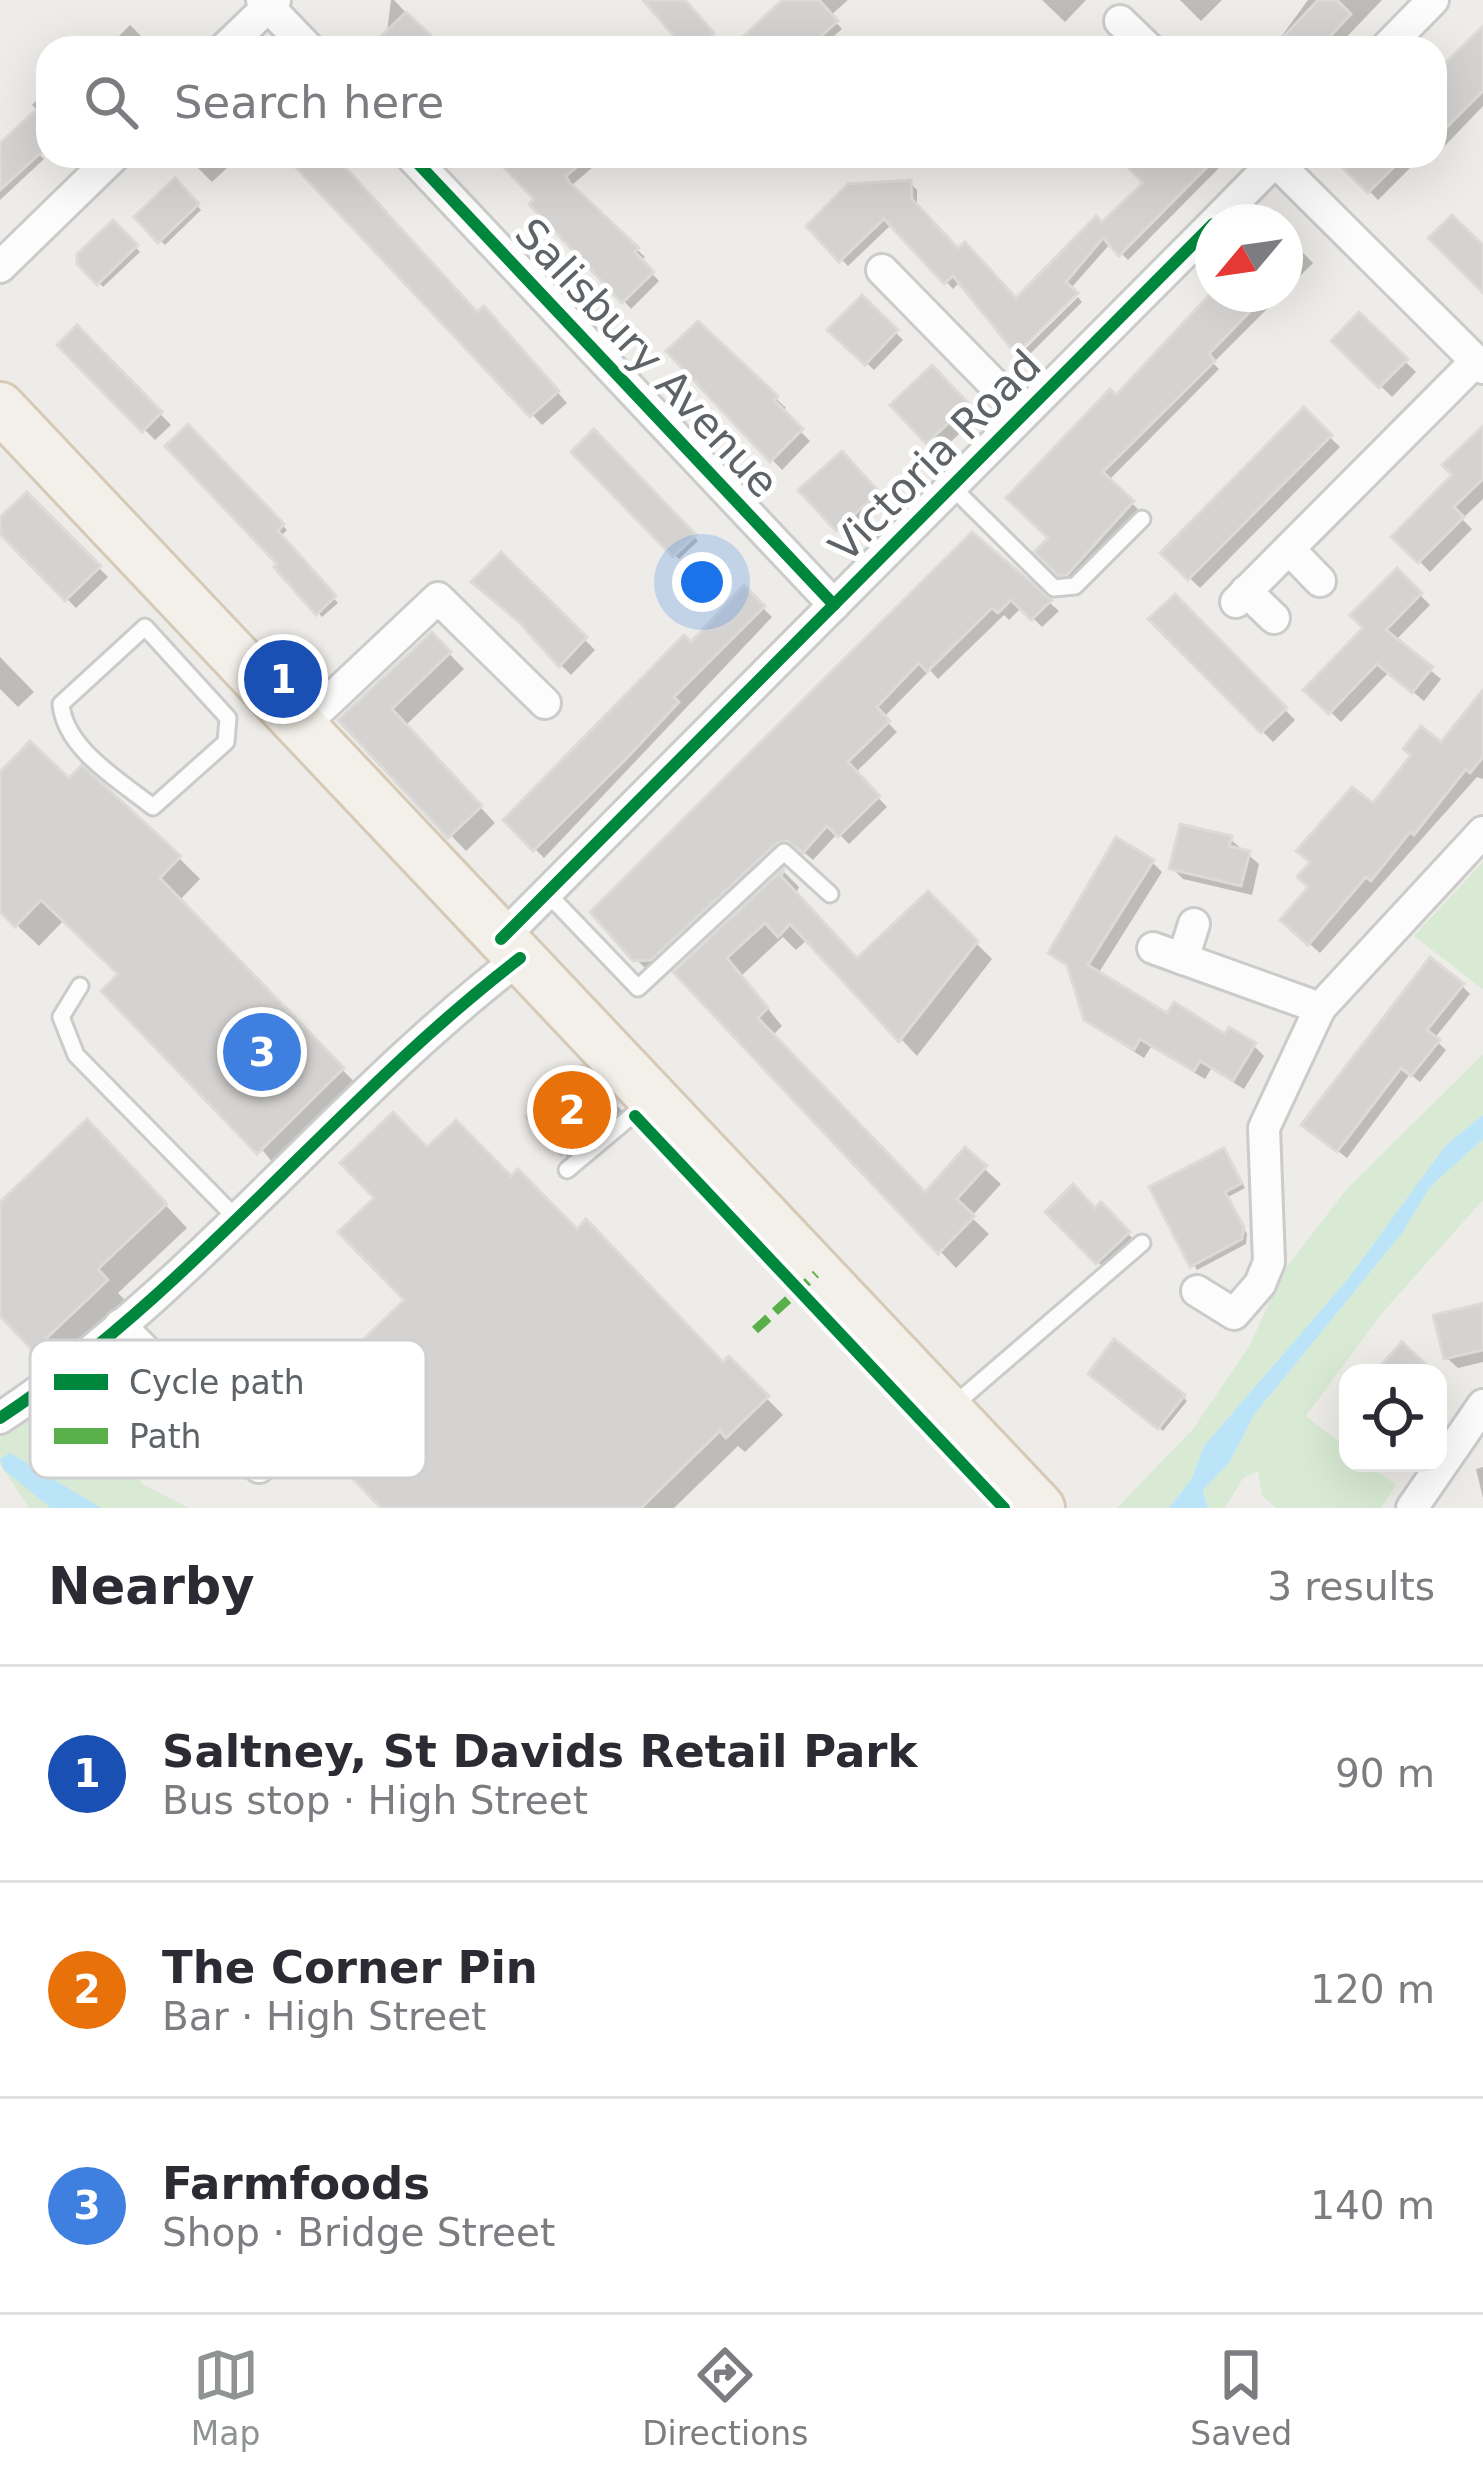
<!DOCTYPE html>
<html lang="en">
<head>
<meta charset="utf-8">
<style>
	body { margin:0; font-family:"DejaVu Sans",sans-serif; background:#f2f2f3; color:#2b2b33 }
	.controls { position:absolute; right:36px; bottom:36px; display:grid; overflow:hidden; border-radius:24px; box-shadow:0 12px 48px #0002 }
	.controls button { width:108px; height:108px; display:grid; place-items:center; padding:0; border:0; border-bottom:3px solid #e1e1e2; background:#fff; color:#2b2b33; font:60px sans-serif }
	.compass { position:absolute; left:1195px; top:204px; width:108px; height:108px; border-radius:50%; background:#fff; box-shadow:0 12px 48px #0002; rotate:241deg }
	.you { position:absolute; left:702px; top:582px; width:42px; height:42px; margin:-30px; border:9px solid #fff; border-radius:50%; background:#1a73e8; box-shadow:0 0 0 18px #1a73e833 }
	.badge { display:grid; place-items:center; width:78px; height:78px; border-radius:50%; background:#909394; color:#fff; font-size:39px; font-weight:700 }
	.pin { position:absolute; translate:-50% -50%; border:6px solid #fff; box-shadow:0 3px 12px #0006 }
	.list { margin:0; padding:0; list-style:none }
	h2 { display:flex; justify-content:space-between; align-items:center; height:156px; margin:0; padding:0 48px; font-size:51px }
	h2 small { font-size:39px; font-weight:400; color:#7c7c81 }
	.list li { display:grid; grid-template-columns:78px 1fr auto; gap:36px; align-items:center; box-sizing:border-box; height:216px; padding:0 48px; border-top:3px solid #e1e1e2 }
	.list b { display:block; font-size:45px; white-space:nowrap }
	.list p { margin:0; font-size:39px; white-space:nowrap; color:#7c7c81 }
	.list em { font-size:39px; font-style:normal; color:#7c7c81 }
	.icon { flex:none; width:66px; height:66px; fill:none; stroke:currentColor; stroke-width:2; stroke-linecap:round; stroke-linejoin:round }
	.map { position:relative; flex:none; width:1483px; height:1508px; overflow:hidden }
	.search { position:absolute; background:#fff; box-shadow:0 12px 48px #0002; left:36px; right:36px; top:36px; height:132px; display:flex; align-items:center; gap:30px; box-sizing:border-box; padding:0 42px; border-radius:36px; color:#7c7c81; font-size:45px }
	.sheet { height:804px; background:#fff }
	nav { display:flex; justify-content:space-around; align-items:center; box-sizing:border-box; height:168px; border-top:3px solid #e1e1e2; background:#fff; font-size:33px; color:#7c7c81 }
	nav a { display:grid; justify-items:center; gap:6px }
	nav .on { color:#909394 }
	.map>svg:first-child { display:block }
	.green { fill:#d8ead3 }
	.water { fill:#bce4f8 }
	.shadow { fill:#0003 }
	.building { fill:#d4d3d1; stroke:#dddbd8; stroke-width:3 }
	.lines { fill:none; stroke-linecap:round; stroke-linejoin:round }
	.lane-casing { stroke:#cacbca; stroke-width:21 }
	.street-casing { stroke:#cacbca; stroke-width:36 }
	.primary-casing { stroke:#d6cab6; stroke-width:54 }
	.lane { stroke:#fcfcfc; stroke-width:15 }
	.street { stroke:#fcfcfc; stroke-width:30 }
	.primary { stroke:#f3f0e9; stroke-width:48 }
	.quiet { stroke:#59b04a; stroke-width:9; stroke-dasharray:18 9; stroke-linecap:butt }
	.cycleway-casing { stroke:#fff; stroke-width:20 }
	.cycleway { stroke:#00873e; stroke-width:12 }
	.labels { text-anchor:middle; dominant-baseline:central; stroke-width:10; stroke-linejoin:round; paint-order:stroke }
	.street-label { font-size:42px; fill:#5e6367; stroke:#fff }
	.key { fill:#fff; stroke:#cfd0d1; stroke-width:3 }
	.key-label { font-size:33px; fill:#5e6367 }
</style>
</head>
<body>
<div class="map">
<svg width="1483" height="1508" viewBox="0 0 1483 1508">
	<rect width="100%" height="100%" fill="#eeece8"/>
	<!-- green -->
	<g class="green">
		<path d="M1483,862v127l-69,-53z"/>
		<path d="M1483,1054v61l-37,30 -99,135 -143,166 -12,32 -23,30h-52l76,-79 57,-84 33,-73 63,-82z"/>
		<path d="M1483,1139v61l-101,113 -76,103 42,33v14h18l30,22 -15,23h-104l-15,-12 -4,-25 -15,7 -18,30h-17l-5,-18 26,-28 25,-47 148,-182 28,-46z"/>
		<path d="M64,1396l80,89 45,23h-160l-29,-44v-27z"/>
	</g>
	<!-- water -->
	<g class="water">
		<path d="M1483,1115v24l-53,48 -28,46 -148,182 -25,48 -26,27 5,18h-39l23,-30 12,-32 143,-166 99,-135z"/>
		<path d="M10,1453l91,55h-50l-47,-38 -4,-11z"/>
	</g>
	<!-- shadow -->
	<g class="shadow">
		<path d="M391,0h3l45,48h-54z"/>
		<path d="M645,0h36l35,39 -10,9h-18z"/>
		<path d="M788,0h60l-18,16 12,13 -16,14 -12,-12 -19,17h-59z"/>
		<path d="M1042,0h44l-21,22z"/>
		<path d="M1180,0h42l-21,21z"/>
		<path d="M1308,0h74l-46,48h-63z"/>
		<path d="M130,25l23,23h-46z"/>
		<path d="M1483,26v80l-47,49 -1,-78z"/>
		<path d="M48,89v58l-8,8 4,4 -44,41v-53l38,-36 -6,-6z"/>
		<path d="M186,156h54l-28,26z"/>
		<path d="M289,156h43l145,160 16,3 74,84 -25,22z"/>
		<path d="M495,156h102l4,4 -29,25 4,8 69,64 -5,4 19,20 -28,28z"/>
		<path d="M1121,156h86l12,12 -91,92 -17,-17 -95,107 -55,-69 -8,8 -61,-65 -44,42 -38,-40 100,-43 7,7v18l100,94 130,-119z"/>
		<path d="M1348,156h74l-44,44 -37,-38z"/>
		<path d="M175,182l26,28 -36,35 -27,-28z"/>
		<path d="M113,224l27,28 -37,35 -23,-24z"/>
		<path d="M1285,235l28,28 -28,28z"/>
		<path d="M1216,294h66l-69,69 6,6 -111,112 30,28 -71,71 -28,-28z"/>
		<path d="M1078,297l4,5 -57,57 -5,-5z"/>
		<path d="M862,299l41,41 -29,30 -42,-40z"/>
		<path d="M1359,317l57,55 -24,25 -57,-56z"/>
		<path d="M698,325l88,83 -5,4 29,29 -28,29 -112,-119z"/>
		<path d="M77,329l94,96 -16,15 -94,-95z"/>
		<path d="M932,369l45,48 -38,36 -45,-48z"/>
		<path d="M1304,412l36,35 -140,141 -36,-35z"/>
		<path d="M188,428l99,102 -7,7 58,66 -16,14 -44,-49 4,-3z"/>
		<path d="M594,433l104,108 -19,18 -104,-107z"/>
		<path d="M1483,436v63l-21,20 10,10 -42,43 -34,-35 61,-62z"/>
		<path d="M841,455l46,49 -38,36 -46,-50z"/>
		<path d="M27,496l81,81 -32,31 -76,-78v-9z"/>
		<path d="M972,536l87,75 -17,16 -20,-20 -13,13 -5,-5 -66,64 -8,-9 -47,48 14,14 -42,41 32,34 -38,37 -11,-11 -25,27 -13,-11 -15,2 -125,117 -14,1 -10,-10z"/>
		<path d="M501,556l94,94 -24,25 -10,-10z"/>
		<path d="M1397,572l33,33 -35,36 46,38 -17,22 -35,-29 -48,50 -33,-32 60,-62z"/>
		<path d="M744,590l28,27 -228,241 -37,-38z"/>
		<path d="M1175,598l120,122 -22,22 -121,-122z"/>
		<path d="M432,636l32,33 -59,57 90,97 -29,28 -124,-130z"/>
		<path d="M0,657l34,35 -16,15 -18,-18z"/>
		<path d="M1483,695v84l-6,-2 -157,176 -26,-23 79,-123 41,-51 27,-10z"/>
		<path d="M0,776l69,7 110,75 21,21 -21,22 185,191 -83,81 -159,-198 -57,-56 -26,27 -39,-37z"/>
		<path d="M1230,839l29,25 -7,31 -69,-16 -11,-11z"/>
		<path d="M1152,862l10,10 -64,102 70,43 86,29 10,10 -20,33 -33,-20 -6,10 -54,-32 -7,11 -46,-29 -11,-11 -16,-50 -19,-16z"/>
		<path d="M784,872l15,15 -4,8 63,67 70,-67 64,64 -75,97 -109,-117 -12,11 -13,-13 -42,39 41,50 -10,10 153,160 40,-45 36,33 -30,33 18,17 -33,34 -279,-296z"/>
		<path d="M1462,986l8,8 -36,45 12,11 -26,32 -10,-8 -63,84 -34,-26z"/>
		<path d="M582,1069l44,46 -52,49 -44,-46z"/>
		<path d="M110,1146l77,82 -69,65 11,11 -71,67 -58,-59v-105z"/>
		<path d="M427,1151l84,29 212,185 6,-5 54,55 -38,37 -7,-6 -64,62h-289z"/>
		<path d="M1228,1156l17,32 -17,9 19,37 -1,10 -49,26 -44,-81z"/>
		<path d="M1101,1206l35,36 -30,28 -57,-58 46,-1z"/>
		<path d="M1483,1305v57l-25,6 -11,-10z"/>
		<path d="M1096,1378l87,19 4,4 -24,30z"/>
		<path d="M1438,1380l9,9 -9,9z"/>
		<path d="M1483,1467v31l-7,-29z"/>
	</g>
	<!-- building -->
	<g class="building">
		<path d="M643,0h42l29,33 -17,15h-13z"/>
		<path d="M782,0h37l19,21 -30,27h-77z"/>
		<path d="M1318,0h19l14,14 -32,34h-46z"/>
		<path d="M406,12l38,36h-75z"/>
		<path d="M1483,26v65l-48,48v-66z"/>
		<path d="M48,99v47l-48,44v-47z"/>
		<path d="M285,156h50l142,156 7,-6 75,85 -29,26z"/>
		<path d="M493,156h96l-23,20 3,6 70,66 -4,4 19,20 -32,31 -93,-99 5,-5z"/>
		<path d="M1117,156h101l-99,100 -16,-18 -37,44 12,11 -62,61 -63,-78 -9,8 -60,-65 -45,43 -33,-36 42,-42 63,-4 1,19 46,49 7,-6 51,56 80,-82 6,6 41,-39z"/>
		<path d="M1331,156h74l-37,37z"/>
		<path d="M175,178l24,26 -41,39 -24,-26z"/>
		<path d="M1452,215l31,30v48l-55,-55z"/>
		<path d="M113,220l25,25 -41,40 -20,-21v-10z"/>
		<path d="M1210,294h57l-58,60 6,7 -112,111 31,29 -67,74 -9,1 -24,-24 14,-14 -42,-40 104,-109 6,6z"/>
		<path d="M862,295l36,35 -33,35 -38,-35z"/>
		<path d="M1359,312l49,47 -29,29 -48,-47z"/>
		<path d="M698,321l80,75 -4,4 29,29 -33,33 -104,-111z"/>
		<path d="M77,325l85,87 -20,20 -85,-87z"/>
		<path d="M932,365l37,39 -43,40 -36,-39z"/>
		<path d="M1304,407l28,28 -144,145 -28,-27z"/>
		<path d="M188,424l96,100 -6,7 58,65 -20,19 -42,-48 3,-3 -112,-118z"/>
		<path d="M1483,426v53l-29,28 10,10 -46,46 -27,-26 61,-62 -10,-10z"/>
		<path d="M594,429l102,106 -23,22 -102,-105z"/>
		<path d="M842,451l37,41 -43,39 -38,-41z"/>
		<path d="M27,492l74,74 -36,35 -65,-67v-17z"/>
		<path d="M972,532l80,68 -21,20 -20,-20 -13,13 -6,-5 -65,64 -8,-9 -42,44 13,14 -42,41 32,34 -42,41 -11,-11 -24,27 -15,-12 -11,2 -126,117 -18,1 -43,-49z"/>
		<path d="M501,552l86,85 -28,30 -41,-46 -47,-39z"/>
		<path d="M1397,568l25,25 -36,37 47,37 -21,26 -35,-29 -48,50 -26,-24 60,-62 -13,-13z"/>
		<path d="M744,585l21,21 -91,91 5,5 -52,56 -94,93 -30,-31 181,-185 7,7z"/>
		<path d="M1175,594l112,114 -26,25 -113,-114z"/>
		<path d="M432,632l19,20 -59,57 90,97 -34,32 -110,-118z"/>
		<path d="M1483,690v67l-13,16 -4,-4 -52,66 -4,-3 -39,49 -5,-4 -58,68 -28,-25 28,-33 -11,-10 13,-15 -14,-11 56,-64 21,16 38,-48 -8,-6 18,-23 20,16z"/>
		<path d="M30,741l39,37 13,-13 99,91 -21,22 184,190 -87,86 -156,-163 17,-17 -77,-74 -26,27 -15,-15v-140z"/>
		<path d="M1180,824l52,12 -3,10 21,5 -9,35 -72,-17z"/>
		<path d="M1116,837l38,23 -66,105 79,48 7,-11 51,32 4,-7 27,16 -23,38 -33,-20 -6,10 -54,-32 -6,11 -50,-30 -17,-55 -19,-12z"/>
		<path d="M784,868l-3,8 76,82 71,-67 50,50 -79,101 -109,-118 -12,13 -13,-14 -38,35 41,50 -10,10 167,174 40,-45 22,19 -30,33 18,17 -37,38 -265,-282z"/>
		<path d="M1430,957l34,27 -37,46 13,10 -29,36 -10,-8 -64,84 -36,-27z"/>
		<path d="M582,1065l36,38 -57,52 -35,-38z"/>
		<path d="M393,1112l34,35 29,-27 55,56 7,-7 59,60 9,-10 137,143 6,-6 40,40 -43,42 -6,-7 -79,77h-260l-92,-96 115,-112 -66,-68 36,-34 -34,-35z"/>
		<path d="M87,1119l80,85 -69,65 10,11 -75,71 -33,-35v-114z"/>
		<path d="M1224,1148l18,35 -17,9 19,35 -2,12 -52,28 -41,-80z"/>
		<path d="M1073,1184l22,24 6,-6 29,30 -34,32 -51,-52z"/>
		<path d="M1483,1303v47l-39,9 -11,-44z"/>
		<path d="M1114,1339l71,56 -27,34 -70,-55z"/>
		<path d="M1402,1342l33,31h-61z"/>
	</g>
	<g class="lines">
		<!-- lane casing -->
		<g class="lane-casing">
			<g id="lane">
				<path d="M953,488l101,100 21,-2 67,-67"/>
				<path d="M145,627l83,91 -2,24 -73,65c-34,-27 -88,-58 -92,-103z"/>
				<path d="M547,893l91,95 146,-136 46,42"/>
				<path d="M80,986l-19,31 15,38 162,165"/>
				<path d="M567,1170l80,-67"/>
				<path d="M954,1405l188,-162"/>
			</g>
		</g>
		<!-- street casing -->
		<g class="street-casing">
			<g id="street">
				<path d="M262,0l46,48"/>
				<path d="M1120,21l28,27"/>
				<path d="M225,48l50,-48"/>
				<path d="M1386,48l47,-48"/>
				<path d="M411,156l423,449"/>
				<path d="M1275,161l208,207"/>
				<path d="M1215,222l65,-66"/>
				<path d="M0,267l114,-111"/>
				<path d="M882,270l141,144"/>
				<path d="M1289,549l31,32"/>
				<path d="M1246,591l28,27"/>
				<path d="M1236,602l240,-241"/>
				<path d="M300,728l138,-130 107,105"/>
				<path d="M501,939l712,-715"/>
				<path d="M1153,948l167,60 163,-176"/>
				<path d="M1183,959l11,-35"/>
				<path d="M1197,1291l37,23 26,-30 9,-22 -5,-134 56,-120"/>
				<path d="M120,1325l139,142"/>
				<path d="M0,1418c195,-129 336,-319 520,-460"/>
				<path d="M1412,1508l71,-103"/>
			</g>
		</g>
		<!-- primary casing -->
		<g class="primary-casing">
			<path id="primary" d="M0,407l1040,1101"/>
		</g>
		<!-- lane -->
		<use href="#lane" class="lane"/>
		<!-- street -->
		<use href="#street" class="street"/>
		<!-- primary -->
		<use href="#primary" class="primary"/>
		<!-- quiet -->
		<path class="quiet" d="M755,1330l61,-56"/>
		<!-- cycleway casing -->
		<g class="cycleway-casing">
			<g id="cycleway">
				<path d="M411,156l423,449"/>
				<path d="M501,939l712,-715"/>
				<path d="M635,1116l369,392"/>
				<path d="M0,1418c195,-129 336,-319 520,-460"/>
			</g>
		</g>
		<!-- cycleway -->
		<use href="#cycleway" class="cycleway"/>
	</g>
	<g class="labels">
		<!-- street labels -->
		<g class="street-label">
			<text transform="translate(647 358) rotate(47)">Salisbury Avenue</text>
			<text transform="translate(935 456) rotate(-45)">Victoria Road</text>
		</g>
	</g>
	<!-- legend -->
	<rect x="30" y="1340" width="396" height="138" rx="18" class="key"/>
	<rect x="54" y="1374" width="54" height="16" fill="#00873e"/>
	<rect x="54" y="1428" width="54" height="16" fill="#59b04a"/>
	<g class="key-label">
		<text x="129" y="1394">Cycle path</text>
		<text x="129" y="1448">Path</text>
	</g>
</svg>
<div class="controls">
<button><svg class="icon" aria-label="locate" viewBox="0 0 24 24"><circle cx="12" cy="12" r="6"/><path d="M12 2v4M12 18v4M2 12h4M18 12h4"/></svg></button>
</div>
<svg class="compass" viewBox="-18 -18 36 36"><path d="M0-13l5 13h-10z" fill="#e53935"/><path d="M0 13l5-13h-10z" fill="#7c7c81"/></svg>
<div class="you"></div>
<div class="pin badge" style="left:283px;top:679px;background:#1a4fb4">1</div>
<div class="pin badge" style="left:572px;top:1110px;background:#e8710a">2</div>
<div class="pin badge" style="left:262px;top:1052px;background:#3f7fe0">3</div>
<div class="search"><svg class="icon" aria-label="search" viewBox="0 0 24 24"><circle cx="10" cy="10" r="6"/><path d="M15 15l6 6"/></svg>Search here</div>
</div>
<section class="sheet">
<h2>Nearby<small>3 results</small></h2>
<ul class="list">
<li><span class="badge" style="background:#1a4fb4">1</span><div><b>Saltney, St Davids Retail Park</b><p>Bus stop · High Street</p></div><em>90 m</em></li>
<li><span class="badge" style="background:#e8710a">2</span><div><b>The Corner Pin</b><p>Bar · High Street</p></div><em>120 m</em></li>
<li><span class="badge" style="background:#3f7fe0">3</span><div><b>Farmfoods</b><p>Shop · Bridge Street</p></div><em>140 m</em></li>
</ul>
</section>
<nav>
<a class="on"><svg class="icon" aria-label="map" viewBox="0 0 24 24"><path d="M3 6l6-2 6 2 6-2v14l-6 2-6-2-6 2zM9 4v14M15 6v14"/></svg>Map</a>
<a><svg class="icon" aria-label="directions" viewBox="0 0 24 24"><path d="M12 3l9 9-9 9-9-9zM9 14v-3h6M13 9l2 2-2 2"/></svg>Directions</a>
<a><svg class="icon" aria-label="saved" viewBox="0 0 24 24"><path d="M7 4h10v16l-5-4-5 4z"/></svg>Saved</a>
</nav>
</body>
</html>
